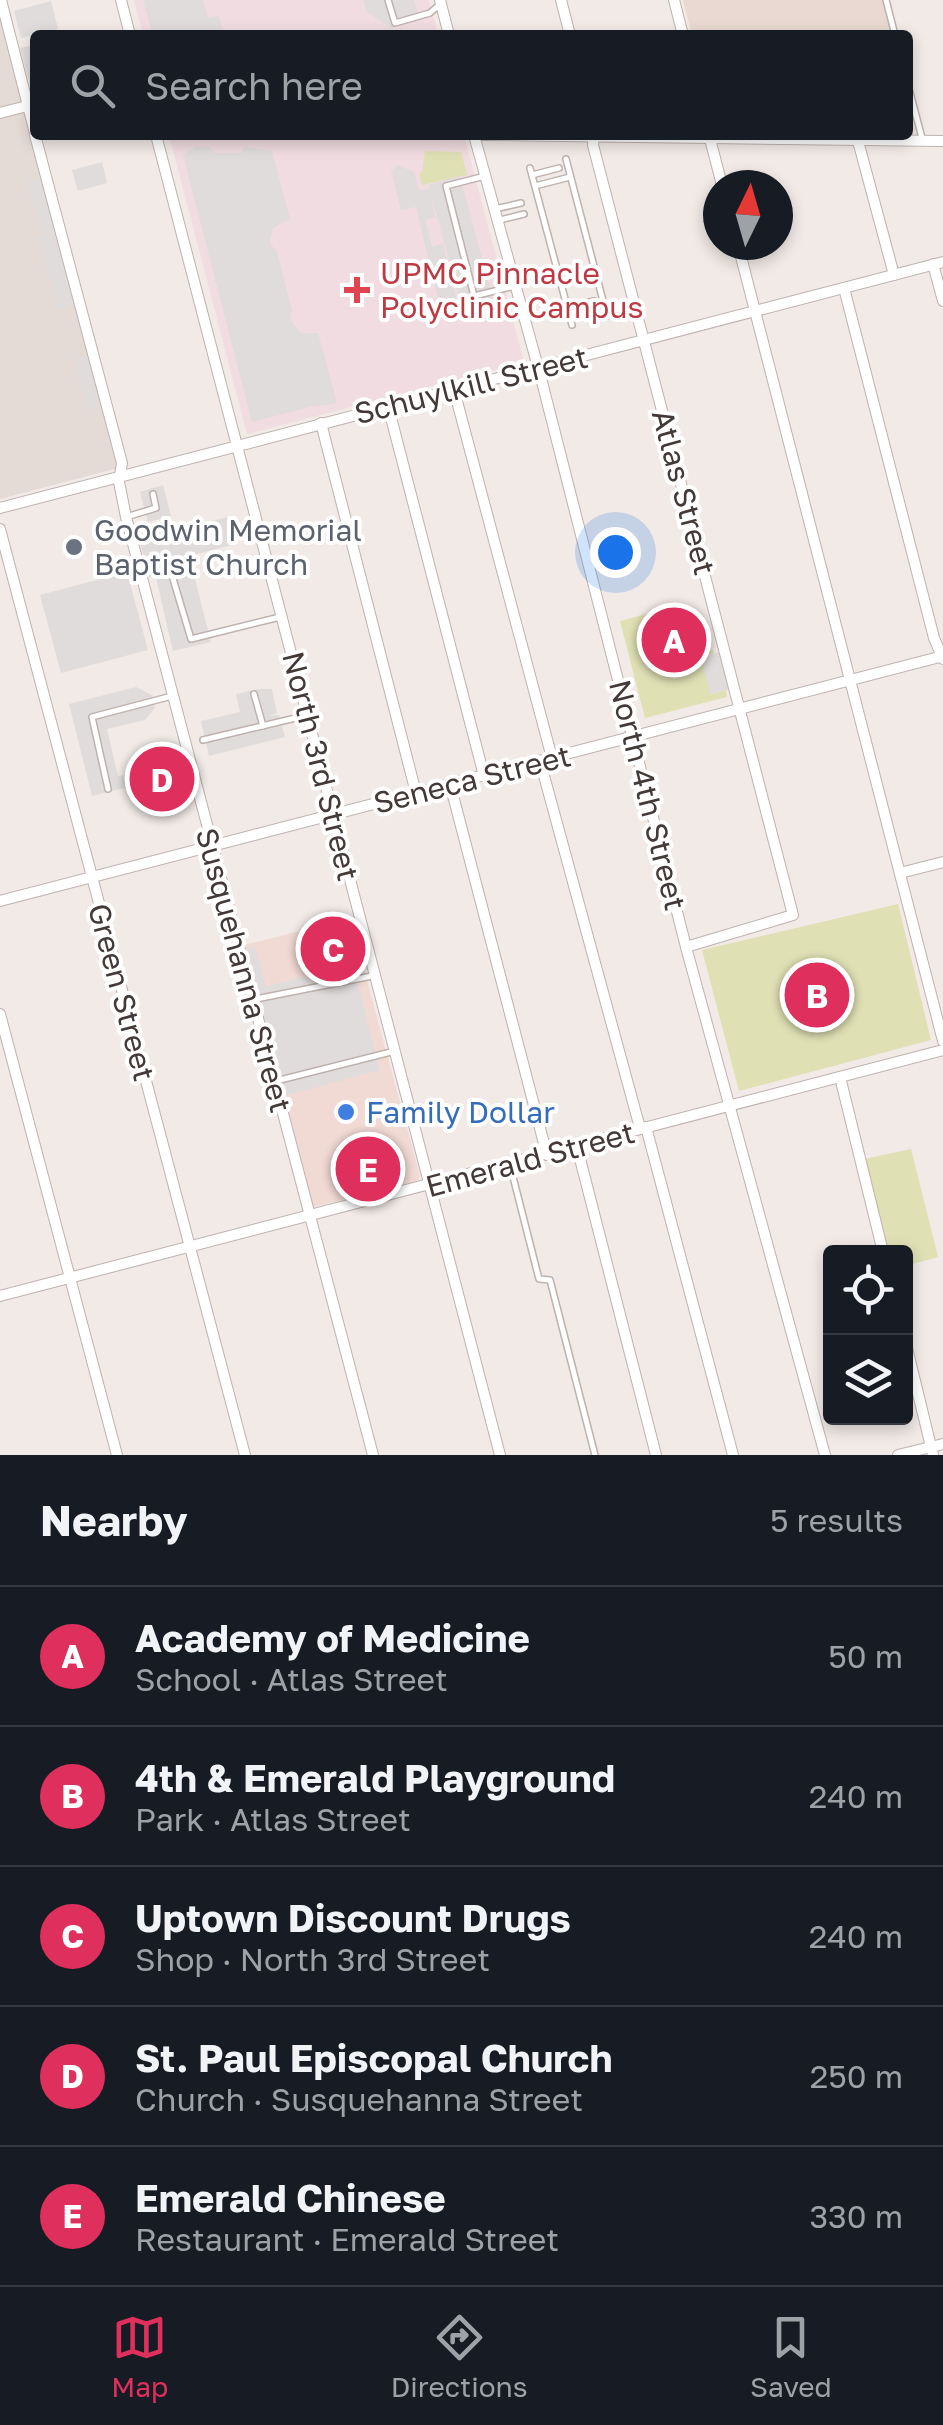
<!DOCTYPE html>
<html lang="en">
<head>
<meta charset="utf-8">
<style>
	body { margin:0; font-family:"Golos Text",sans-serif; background:#242831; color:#f1f3f6 }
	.controls { position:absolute; right:30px; bottom:30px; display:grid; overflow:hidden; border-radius:10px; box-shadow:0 5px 15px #0003 }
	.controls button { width:90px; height:90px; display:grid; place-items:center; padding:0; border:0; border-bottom:2px solid #363941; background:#171b24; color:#f1f3f6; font:50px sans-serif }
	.compass { position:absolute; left:703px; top:170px; width:90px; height:90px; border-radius:50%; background:#171b24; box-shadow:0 5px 15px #0003; rotate:5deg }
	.you { position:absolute; left:615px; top:552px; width:35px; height:35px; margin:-25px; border:8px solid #fff; border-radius:50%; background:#1a73e8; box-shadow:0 0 0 15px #1a73e833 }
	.badge { display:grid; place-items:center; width:65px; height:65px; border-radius:50%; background:#df305d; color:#fff; font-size:32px; font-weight:700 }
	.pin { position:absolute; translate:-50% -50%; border:5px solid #fff; box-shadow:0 2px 10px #0006 }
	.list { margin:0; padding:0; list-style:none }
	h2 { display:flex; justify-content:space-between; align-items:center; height:130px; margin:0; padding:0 40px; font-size:42px }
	h2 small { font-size:32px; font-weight:400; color:#9ea1a6 }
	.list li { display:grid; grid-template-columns:65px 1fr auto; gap:30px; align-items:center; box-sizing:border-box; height:140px; padding:0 40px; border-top:2px solid #363941 }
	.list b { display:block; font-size:38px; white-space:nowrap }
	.list p { margin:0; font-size:32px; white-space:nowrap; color:#9ea1a6 }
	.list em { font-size:32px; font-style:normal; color:#9ea1a6 }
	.icon { flex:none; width:55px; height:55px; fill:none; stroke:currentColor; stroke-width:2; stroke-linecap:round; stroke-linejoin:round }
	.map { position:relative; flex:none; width:943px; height:1455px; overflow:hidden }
	.search { position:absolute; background:#171b24; box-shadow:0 5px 15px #0003; left:30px; right:30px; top:30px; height:110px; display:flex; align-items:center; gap:25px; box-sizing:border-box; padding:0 35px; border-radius:10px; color:#9ea1a6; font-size:38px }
	.sheet { height:830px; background:#171b24 }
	nav { display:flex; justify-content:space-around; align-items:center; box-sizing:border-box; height:140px; border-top:2px solid #363941; background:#171b24; font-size:28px; color:#9ea1a6 }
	nav a { display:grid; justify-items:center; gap:5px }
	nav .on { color:#df305d }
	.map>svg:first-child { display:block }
	.residential { fill:#e4dad6 }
	.commercial { fill:#f1d9d4 }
	.education { fill:#e9d9d2 }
	.medical { fill:#f0dce1 }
	.green { fill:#dfe0b4 }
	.parking { fill:#e0dcdb }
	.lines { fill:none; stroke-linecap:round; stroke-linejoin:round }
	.service-casing { stroke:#beb2ae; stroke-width:8 }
	.minor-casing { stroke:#beb2ae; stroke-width:12 }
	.service { stroke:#fff; stroke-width:5 }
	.minor { stroke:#fff; stroke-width:10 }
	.health-dot { fill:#e0444e; stroke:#fff; stroke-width:4 }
	.worship-dot { fill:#6b7280; stroke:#fff; stroke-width:4 }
	.shop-dot { fill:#3f7fe0; stroke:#fff; stroke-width:4 }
	.labels { text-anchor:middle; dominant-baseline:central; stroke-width:8; stroke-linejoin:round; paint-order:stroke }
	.health-label { font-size:30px; fill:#be3a42; stroke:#fff; text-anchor:start }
	.street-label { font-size:30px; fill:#433937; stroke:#fff }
	.worship-label { font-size:30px; fill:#5b616d; stroke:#fff; text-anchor:start }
	.shop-label { font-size:30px; fill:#366cbe; stroke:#fff; text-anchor:start }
</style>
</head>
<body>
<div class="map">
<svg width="943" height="1455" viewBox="0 0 943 1455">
	<rect width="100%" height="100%" fill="#f1eae7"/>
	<!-- residential -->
	<path class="residential" d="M0,12l118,456 -118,31z"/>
	<!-- commercial -->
	<path class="commercial" d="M350,918l70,258 -4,8 -11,3 -5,-2 -90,23 -65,-263z"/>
	<!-- education -->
	<path class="education" d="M683,0h203l9,35h-203z"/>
	<!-- medical -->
	<g class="medical">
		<path d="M134,0h295l9,35h-295z"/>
		<path d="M169,135h295l60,227 -277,72z"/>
	</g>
	<!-- green -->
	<g class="green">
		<path d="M425,151l36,1 6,23 -45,10 -3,-12 3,-1z"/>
		<path d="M661,610l13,49 39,-9 1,3 -13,4 10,37 15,-4 1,7 -82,21 -25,-97z"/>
		<path d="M898,904l33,136 -192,51 -37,-141z"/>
		<path d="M911,1149l27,108 -32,9v-14h-18l-24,-93z"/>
	</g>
	<!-- parking -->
	<g class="parking">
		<path d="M143,0h60l5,18 11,-2 5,19h-71z"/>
		<path d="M363,0h51l6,20 -29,8 -24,-16z"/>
		<path d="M51,1l7,28 -37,9 -7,-27z"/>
		<path d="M34,45l1,39 -5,2 -10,-38z"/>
		<path d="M196,146l14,1 5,6h26l4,-6 27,4 18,68 -17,9 -3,15 7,9 15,58 -2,9 10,14h18l19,70 -27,4 -58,15 -69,-267z"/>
		<path d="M102,162l5,21 -29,8 -6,-21z"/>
		<path d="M398,165l16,7 5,19 10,-2v-4l31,-9 33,123 -11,2 -18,15 -32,-118 3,19 -10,3 7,27 11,-3 15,62 -17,5 -25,-104 -15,3 -10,-39z"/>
		<path d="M42,177l33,128 -17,4 -19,-72 16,-5 -14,1 -14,-52z"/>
		<path d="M88,355l12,52 -13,3 -13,-51z"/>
		<path d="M163,485l8,31 -23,6 -8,-30z"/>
		<path d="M228,517l7,27 -46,12 22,86 -38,9 -20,-86 -9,-8 -5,-19z"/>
		<path d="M127,572l21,78 -87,23 -21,-78z"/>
		<path d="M720,652l10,37 -20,5 -9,-37z"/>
		<path d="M136,687l16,8 3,13 -10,12 -38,9 11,47 7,-1 3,12 -36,9 -23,-92z"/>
		<path d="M258,689h14l5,24 -8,3 10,-1 6,22 -76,19 -8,-35 39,-9 -4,-18z"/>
		<path d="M255,947l11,39 55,-13 2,4 32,-4 25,97 -96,26 -38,-147z"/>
	</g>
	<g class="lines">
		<!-- service casing -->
		<g class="service-casing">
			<g id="service">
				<path d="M388,0l7,23 35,-10 9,-8"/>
				<path d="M886,0l9,35"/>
				<path d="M908,85l14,53"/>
				<path d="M566,159l41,157"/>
				<path d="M530,168l42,157"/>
				<path d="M532,175l27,-7"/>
				<path d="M485,176l-39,10 28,110 41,-10"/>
				<path d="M535,186l35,-9"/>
				<path d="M495,209l26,-6"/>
				<path d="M500,220l24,-6"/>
				<path d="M567,307l27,-6"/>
				<path d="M570,319l36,-9"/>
				<path d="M126,517l30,-9 -3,-14"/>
				<path d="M141,574l24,-5 6,3 20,67 89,-22"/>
				<path d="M254,694l9,32"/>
				<path d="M203,740l101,-24"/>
				<path d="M108,789l-16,-72 80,-21"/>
				<path d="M256,999l116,-23"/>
				<path d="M276,1081l119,-30"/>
				<path d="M510,1165l29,114 11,1 45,175"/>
			</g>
		</g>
		<!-- minor casing -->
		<g class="minor-casing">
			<g id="minor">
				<path d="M1,0l34,133"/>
				<path d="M121,0l9,35"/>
				<path d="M440,0l9,35"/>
				<path d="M561,0l9,35"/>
				<path d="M674,0l9,35"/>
				<path d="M0,113l35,-9"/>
				<path d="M35,135l87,328 -3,19 7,35 247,938"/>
				<path d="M156,135l344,1320"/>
				<path d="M474,135l67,243 145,569 139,508"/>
				<path d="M482,135l461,6"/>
				<path d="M594,135l-1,10 200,770 -107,32"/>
				<path d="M709,135l13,50"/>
				<path d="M858,141l36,134"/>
				<path d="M738,245l205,796"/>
				<path d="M933,264l10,37"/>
				<path d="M844,288l90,350 9,21"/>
				<path d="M454,390l98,368"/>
				<path d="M388,406l96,370"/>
				<path d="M321,423l95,370"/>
				<path d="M0,508l943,-246"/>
				<path d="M0,529l245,926"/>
				<path d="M540,761l100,367"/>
				<path d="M450,784l97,371"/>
				<path d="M900,873l43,-11"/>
				<path d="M0,901l943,-245"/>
				<path d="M0,1014l117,441"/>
				<path d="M840,1077l43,175"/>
				<path d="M646,1127l87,328"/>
				<path d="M577,1147l79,308"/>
				<path d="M0,1296l943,-246"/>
				<path d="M906,1344l27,111"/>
				<path d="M898,1455l45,-11"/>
			</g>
		</g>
		<!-- service -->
		<use href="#service" class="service"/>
		<!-- minor -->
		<use href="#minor" class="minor"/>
	</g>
	<!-- markers -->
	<path class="health-dot" d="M352 275h10v10h10v10h-10v10h-10v-10h-10v-10h10z"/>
	<circle class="worship-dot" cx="74" cy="547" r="10"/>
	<circle class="shop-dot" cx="346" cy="1112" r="10"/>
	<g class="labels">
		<!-- health labels -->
		<g class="health-label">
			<text x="380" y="273">UPMC Pinnacle<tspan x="380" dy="34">Polyclinic Campus</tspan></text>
		</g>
		<!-- street labels -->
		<g class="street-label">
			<text transform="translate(471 385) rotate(-14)">Schuylkill Street</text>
			<text transform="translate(684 492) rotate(75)">Atlas Street</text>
			<text transform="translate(321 766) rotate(76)">North 3rd Street</text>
			<text transform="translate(472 779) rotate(-14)">Seneca Street</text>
			<text transform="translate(648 795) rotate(76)">North 4th Street</text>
			<text transform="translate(244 970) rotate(75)">Susquehanna Street</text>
			<text transform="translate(122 992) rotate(75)">Green Street</text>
			<text transform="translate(530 1159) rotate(-15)">Emerald Street</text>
		</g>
		<!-- worship labels -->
		<g class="worship-label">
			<text x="94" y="530">Goodwin Memorial<tspan x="94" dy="34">Baptist Church</tspan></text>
		</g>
		<!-- shop labels -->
		<g class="shop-label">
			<text x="366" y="1112">Family Dollar</text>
		</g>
	</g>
</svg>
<div class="controls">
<button><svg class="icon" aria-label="locate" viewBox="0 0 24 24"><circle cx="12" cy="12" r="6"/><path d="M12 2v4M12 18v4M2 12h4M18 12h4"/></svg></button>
<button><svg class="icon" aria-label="layers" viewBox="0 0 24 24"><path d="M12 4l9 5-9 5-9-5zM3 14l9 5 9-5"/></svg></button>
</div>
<svg class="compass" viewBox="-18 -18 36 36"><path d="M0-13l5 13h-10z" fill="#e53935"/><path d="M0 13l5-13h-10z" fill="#9ea1a6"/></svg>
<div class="you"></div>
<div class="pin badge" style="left:674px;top:640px">A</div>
<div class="pin badge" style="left:817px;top:995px">B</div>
<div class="pin badge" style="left:333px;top:949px">C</div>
<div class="pin badge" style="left:162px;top:779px">D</div>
<div class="pin badge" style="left:368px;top:1169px">E</div>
<div class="search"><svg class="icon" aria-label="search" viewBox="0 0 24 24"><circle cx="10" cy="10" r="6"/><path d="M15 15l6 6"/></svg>Search here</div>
</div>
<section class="sheet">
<h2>Nearby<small>5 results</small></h2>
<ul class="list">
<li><span class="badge">A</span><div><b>Academy of Medicine</b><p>School · Atlas Street</p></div><em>50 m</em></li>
<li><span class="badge">B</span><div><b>4th &amp; Emerald Playground</b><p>Park · Atlas Street</p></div><em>240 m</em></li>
<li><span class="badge">C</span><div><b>Uptown Discount Drugs</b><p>Shop · North 3rd Street</p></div><em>240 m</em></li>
<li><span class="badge">D</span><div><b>St. Paul Episcopal Church</b><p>Church · Susquehanna Street</p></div><em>250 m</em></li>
<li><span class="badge">E</span><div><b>Emerald Chinese</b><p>Restaurant · Emerald Street</p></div><em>330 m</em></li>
</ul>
</section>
<nav>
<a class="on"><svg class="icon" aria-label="map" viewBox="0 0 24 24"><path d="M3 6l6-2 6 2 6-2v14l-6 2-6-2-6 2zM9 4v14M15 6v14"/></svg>Map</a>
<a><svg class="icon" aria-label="directions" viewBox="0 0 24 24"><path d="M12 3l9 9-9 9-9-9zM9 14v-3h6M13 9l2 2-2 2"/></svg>Directions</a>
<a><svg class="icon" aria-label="saved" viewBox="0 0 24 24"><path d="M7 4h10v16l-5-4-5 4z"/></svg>Saved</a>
</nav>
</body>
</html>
